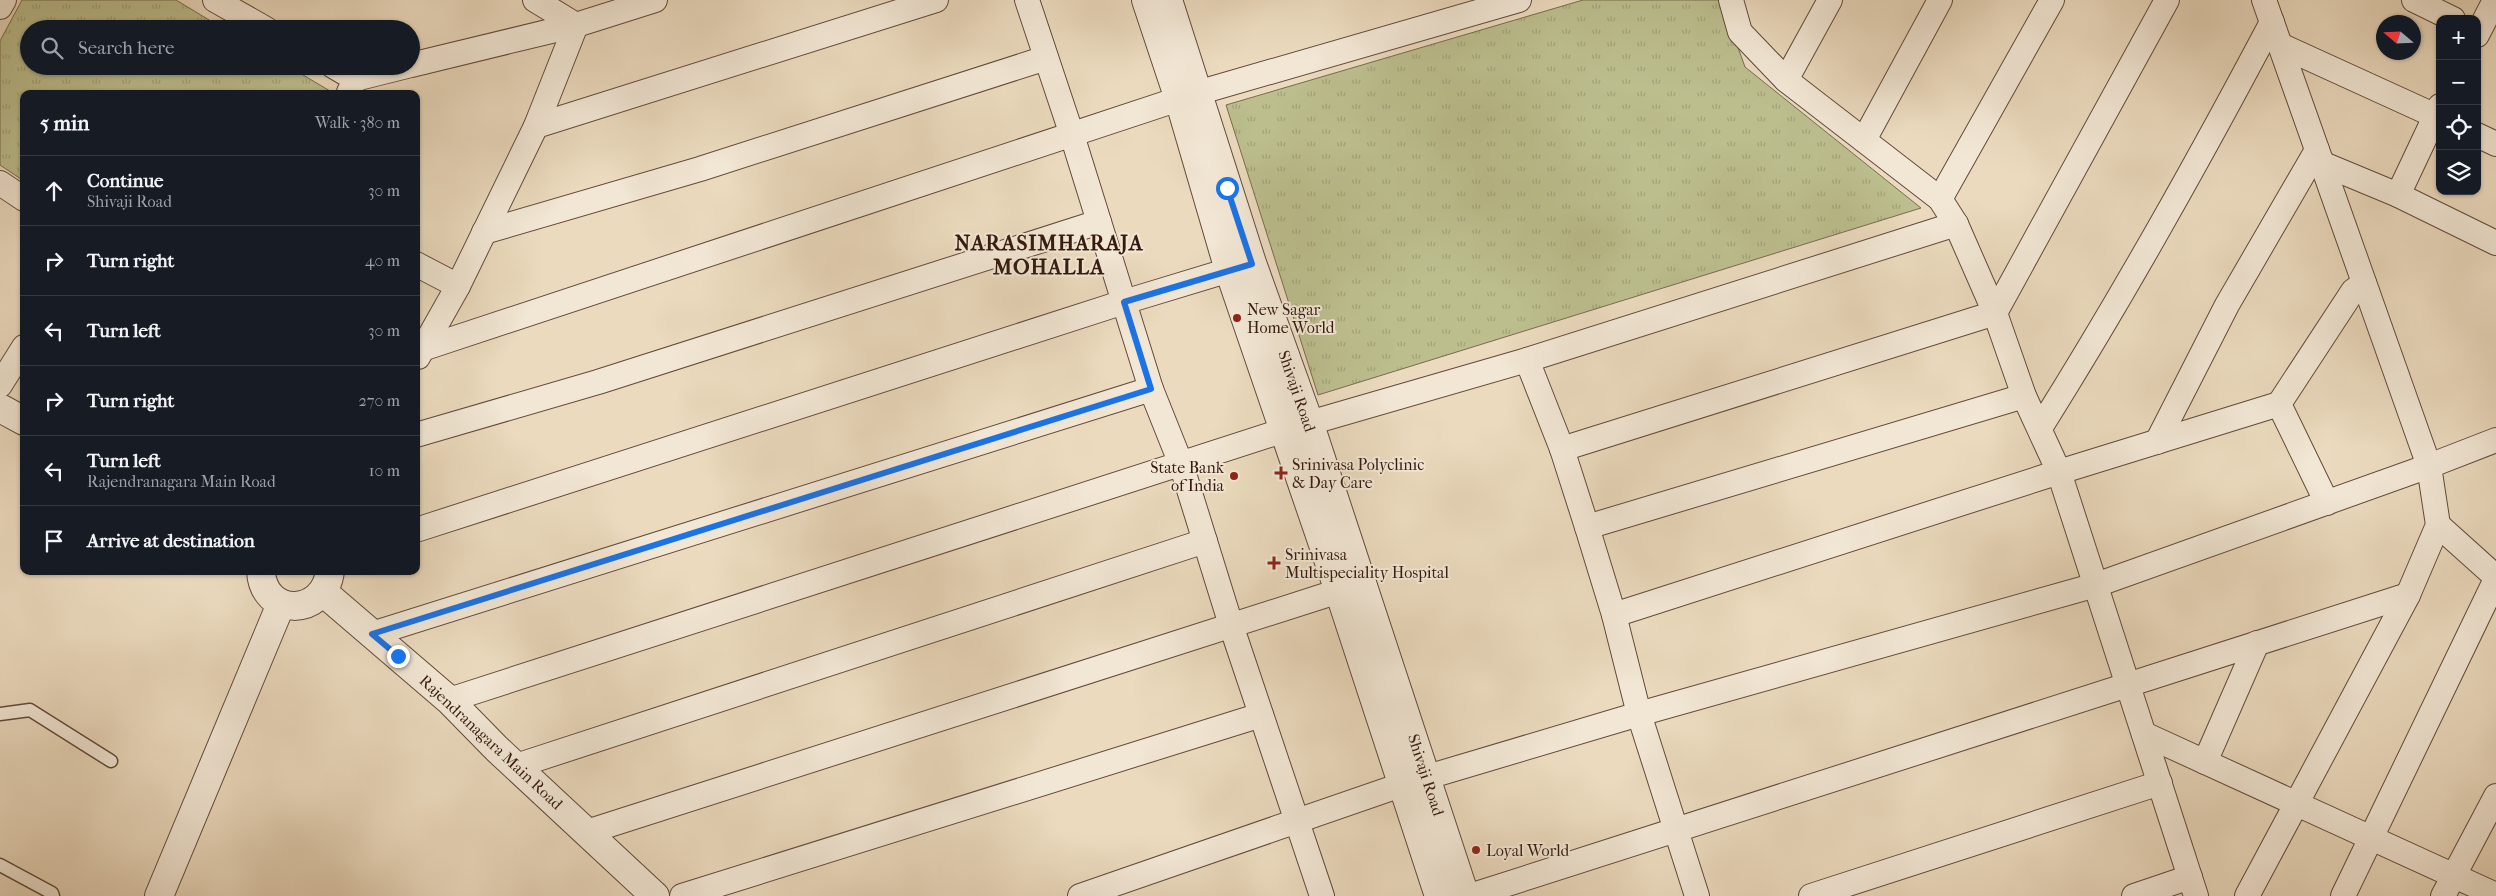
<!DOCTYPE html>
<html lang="en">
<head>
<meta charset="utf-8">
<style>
	body { margin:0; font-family:"IM FELL French Canon",serif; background:#20242c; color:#f1f3f6 }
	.controls { position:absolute; right:15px; top:15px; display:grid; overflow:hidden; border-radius:10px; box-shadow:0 1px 4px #0004 }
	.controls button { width:45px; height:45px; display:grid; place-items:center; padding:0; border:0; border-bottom:1px solid #363941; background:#171b24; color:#f1f3f6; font:25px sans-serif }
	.compass { position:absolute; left:2376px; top:15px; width:45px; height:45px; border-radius:50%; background:#171b24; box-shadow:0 1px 4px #0004; rotate:289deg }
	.stop { position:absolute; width:15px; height:15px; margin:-11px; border:4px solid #1a73e8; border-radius:50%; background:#fff }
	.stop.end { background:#1a73e8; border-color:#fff; box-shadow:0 1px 5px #0008 }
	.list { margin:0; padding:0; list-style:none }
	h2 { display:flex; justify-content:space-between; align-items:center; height:65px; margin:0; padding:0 20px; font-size:21px }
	h2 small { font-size:16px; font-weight:400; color:#9ea1a6 }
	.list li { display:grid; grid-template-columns:32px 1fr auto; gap:15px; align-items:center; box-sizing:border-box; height:70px; padding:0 20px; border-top:1px solid #363941 }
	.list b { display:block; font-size:19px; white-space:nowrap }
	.list p { margin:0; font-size:16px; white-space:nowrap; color:#9ea1a6 }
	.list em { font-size:16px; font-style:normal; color:#9ea1a6 }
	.icon { flex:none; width:28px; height:28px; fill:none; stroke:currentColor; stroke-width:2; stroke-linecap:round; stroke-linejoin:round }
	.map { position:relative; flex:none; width:2496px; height:896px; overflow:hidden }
	.search { position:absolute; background:#171b24; box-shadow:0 1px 4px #0004; left:20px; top:20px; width:400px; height:55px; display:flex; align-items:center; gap:12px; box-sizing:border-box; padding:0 18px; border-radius:28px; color:#9ea1a6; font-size:19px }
	.panel { position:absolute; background:#171b24; box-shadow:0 1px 4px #0004; left:20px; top:90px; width:400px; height:485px; border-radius:10px }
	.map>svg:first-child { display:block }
	.grass { fill:url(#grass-tufts); stroke:#786c4e }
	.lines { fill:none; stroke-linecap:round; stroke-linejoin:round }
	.service-casing { stroke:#624a3b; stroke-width:15 }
	.minor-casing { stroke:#624a3b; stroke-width:26 }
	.tertiary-casing { stroke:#624a3b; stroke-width:30 }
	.service { stroke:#f2e7d5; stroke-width:12 }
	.minor { stroke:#f2e7d5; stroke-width:24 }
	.tertiary { stroke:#f2e7d5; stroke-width:28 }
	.route { stroke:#1a73e8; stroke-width:6 }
	.poi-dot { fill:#8f2418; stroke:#f2e7d5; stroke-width:2 }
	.labels { text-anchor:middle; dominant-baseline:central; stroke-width:4; stroke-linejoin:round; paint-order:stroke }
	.poi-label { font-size:16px; fill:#351a0f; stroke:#f2e7d5; text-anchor:start }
	.street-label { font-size:16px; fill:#351a0f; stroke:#f2e7d5 }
	.district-label { font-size:21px; font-weight:bold; letter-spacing:1px; fill:#351a0f; stroke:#f2e7d5 }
</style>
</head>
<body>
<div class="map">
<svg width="2496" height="896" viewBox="0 0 2496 896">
	<defs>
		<pattern id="grass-tufts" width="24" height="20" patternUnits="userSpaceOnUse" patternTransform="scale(1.25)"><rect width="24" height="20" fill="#bcbe8e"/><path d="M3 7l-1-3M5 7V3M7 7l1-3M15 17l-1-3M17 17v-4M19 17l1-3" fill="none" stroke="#a2a379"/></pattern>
	</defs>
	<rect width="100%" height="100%" fill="#ebdabe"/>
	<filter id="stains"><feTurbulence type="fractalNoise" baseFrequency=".004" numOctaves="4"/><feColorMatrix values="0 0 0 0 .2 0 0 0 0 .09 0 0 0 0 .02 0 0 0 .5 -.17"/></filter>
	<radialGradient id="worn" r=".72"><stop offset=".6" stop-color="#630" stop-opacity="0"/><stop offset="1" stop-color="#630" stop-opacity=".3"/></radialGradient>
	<!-- grass -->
	<g class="grass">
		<path d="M22,0h154l48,29h-195v37h259l42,25 -1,3h-305v87l-24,-16v-124z"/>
		<path d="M1583,0h138l24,67 176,141 -603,187 -92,-290z"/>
	</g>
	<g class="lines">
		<!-- service casing -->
		<g class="service-casing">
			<g id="service">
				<path d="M0,714l30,-4 81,51"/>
				<path d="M0,865l52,28 1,3"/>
			</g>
		</g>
		<!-- minor casing -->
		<g class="minor-casing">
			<g id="minor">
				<path d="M215,0l51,29"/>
				<path d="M535,0l41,25 -40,101"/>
				<path d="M1027,0l45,135 79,254 30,75 50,161 91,271"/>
				<path d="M1731,0l9,32 46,48 154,119 16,25 39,89 29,83 35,76 137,424"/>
				<path d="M2414,0l39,19"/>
				<path d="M0,7l4,-7"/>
				<path d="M2477,35l18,-35"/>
				<path d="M2280,45l160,73"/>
				<path d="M411,65l165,-40 79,-25"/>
				<path d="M333,66l22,13 -6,13"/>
				<path d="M355,79l52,-13"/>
				<path d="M1786,80l44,-80"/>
				<path d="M2477,135l19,9"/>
				<path d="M1864,140l76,-140"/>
				<path d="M2321,163l77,32 98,48"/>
				<path d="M0,183l24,16"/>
				<path d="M2398,195l42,-89"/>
				<path d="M1940,199l112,-199"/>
				<path d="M484,232l216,-63 346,-111"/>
				<path d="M416,264l42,22"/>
				<path d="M422,349l775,-256 322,-93"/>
				<path d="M418,357l40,-71 78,-160 400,-126"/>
				<path d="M1527,360l35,89 25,78 27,88 25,99 58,182"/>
				<path d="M0,385l24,-38"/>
				<path d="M2040,428c83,-132 159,-268 232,-406"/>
				<path d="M416,435l182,-53 501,-160"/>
				<path d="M2157,442l70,-137 90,-155"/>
				<path d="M1562,449l433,-136 172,-313"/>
				<path d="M2327,503l-48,-99 74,-113 11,-8"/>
				<path d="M2438,525l58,52"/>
				<path d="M1587,527l437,-131"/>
				<path d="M416,530l708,-228 122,-37"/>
				<path d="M1614,615l445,-143 220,-68"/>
				<path d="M372,634l779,-245"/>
				<path d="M449,700l836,-270 242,-70 429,-136"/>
				<path d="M2144,734l352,161"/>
				<path d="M2205,762l52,-119"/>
				<path d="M516,766l689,-225"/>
				<path d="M587,832l752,-241"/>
				<path d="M682,896l579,-181"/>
				<path d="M1080,896l324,-112 235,-70 457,-129 333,-119 67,-26"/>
				<path d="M1470,896l938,-301"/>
				<path d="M1811,896l349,-113"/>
				<path d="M2134,896l56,-19"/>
				<path d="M2247,896l161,-301 30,-70 -9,-59 -165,-466"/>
				<path d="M2343,896l153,-317"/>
				<path d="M2443,896l53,-100"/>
			</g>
		</g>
		<!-- tertiary casing -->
		<g class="tertiary-casing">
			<g id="tertiary">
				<path d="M1146,0l33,99 50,171 110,321 100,305"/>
				<path d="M1168,0l84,263 57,159 156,474"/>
				<path d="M0,408l24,13"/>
				<path d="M261,571c2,46 63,47 69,0"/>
				<path d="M323,592l126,108 48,49 158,147"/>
				<path d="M159,896l122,-292"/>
			</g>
		</g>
		<!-- service -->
		<use href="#service" class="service"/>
		<!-- minor -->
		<use href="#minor" class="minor"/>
		<!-- tertiary -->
		<use href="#tertiary" class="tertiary"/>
	</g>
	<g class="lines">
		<!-- route -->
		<path class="route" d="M398,656l-26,-22 779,-245 -27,-87 128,-38 -25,-76"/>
	</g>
	<!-- markers -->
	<g class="poi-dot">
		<circle cx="1237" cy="318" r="5"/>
		<path d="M1278.5 465.5h5v5h5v5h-5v5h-5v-5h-5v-5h5z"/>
		<circle cx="1234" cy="476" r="5"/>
		<path d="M1271.5 555.5h5v5h5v5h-5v5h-5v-5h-5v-5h5z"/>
		<circle cx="1476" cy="850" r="5"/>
	</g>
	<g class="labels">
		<!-- poi labels -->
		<g class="poi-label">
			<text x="1247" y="309">New Sagar<tspan x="1247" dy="18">Home World</tspan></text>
			<text x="1292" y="464">Srinivasa Polyclinic<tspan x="1292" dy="18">&amp; Day Care</tspan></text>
			<text x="1224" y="467" text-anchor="end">State Bank<tspan x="1224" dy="18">of India</tspan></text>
			<text x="1285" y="554">Srinivasa<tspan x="1285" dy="18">Multispeciality Hospital</tspan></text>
			<text x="1486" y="850">Loyal World</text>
		</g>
		<!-- street labels -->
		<g class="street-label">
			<text transform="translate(1297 391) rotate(71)">Shivaji Road</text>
			<text transform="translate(491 742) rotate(43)">Rajendranagara Main Road</text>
			<text transform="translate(1426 775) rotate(72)">Shivaji Road</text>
		</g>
		<!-- district labels -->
		<g class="district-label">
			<text x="1049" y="243">NARASIMHARAJA<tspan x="1049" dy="24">MOHALLA</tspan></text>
		</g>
	</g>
	<rect width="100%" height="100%" filter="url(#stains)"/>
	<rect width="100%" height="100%" fill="url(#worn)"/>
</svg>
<div class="controls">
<button>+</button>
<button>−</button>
<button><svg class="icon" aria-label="locate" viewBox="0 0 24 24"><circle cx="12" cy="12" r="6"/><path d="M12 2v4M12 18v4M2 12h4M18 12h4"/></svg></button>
<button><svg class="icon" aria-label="layers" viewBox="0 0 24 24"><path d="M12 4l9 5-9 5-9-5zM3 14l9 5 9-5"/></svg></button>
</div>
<svg class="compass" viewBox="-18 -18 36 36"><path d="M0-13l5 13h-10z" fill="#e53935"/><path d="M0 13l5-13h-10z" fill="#9ea1a6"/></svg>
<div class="stop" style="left:1227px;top:188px"></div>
<div class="stop end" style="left:398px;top:656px"></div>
<div class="search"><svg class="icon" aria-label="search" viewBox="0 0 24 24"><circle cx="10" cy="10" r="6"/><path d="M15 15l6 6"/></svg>Search here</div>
<section class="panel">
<h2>5 min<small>Walk · 380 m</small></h2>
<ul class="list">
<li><svg class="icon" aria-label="ahead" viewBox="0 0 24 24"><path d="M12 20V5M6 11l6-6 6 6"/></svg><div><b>Continue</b><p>Shivaji Road</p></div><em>30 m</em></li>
<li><svg class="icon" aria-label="right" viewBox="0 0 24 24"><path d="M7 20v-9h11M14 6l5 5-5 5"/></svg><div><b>Turn right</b></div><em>40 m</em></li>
<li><svg class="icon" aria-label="left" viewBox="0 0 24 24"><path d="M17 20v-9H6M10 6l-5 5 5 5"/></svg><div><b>Turn left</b></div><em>30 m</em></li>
<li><svg class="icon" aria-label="right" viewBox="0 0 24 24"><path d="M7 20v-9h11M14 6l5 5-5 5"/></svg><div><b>Turn right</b></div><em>270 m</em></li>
<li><svg class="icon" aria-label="left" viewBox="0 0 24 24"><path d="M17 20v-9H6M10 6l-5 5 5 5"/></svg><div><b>Turn left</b><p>Rajendranagara Main Road</p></div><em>10 m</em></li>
<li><svg class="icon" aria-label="arrive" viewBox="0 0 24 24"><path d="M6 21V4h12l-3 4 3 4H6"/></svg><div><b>Arrive at destination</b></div></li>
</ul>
</section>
</div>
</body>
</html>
